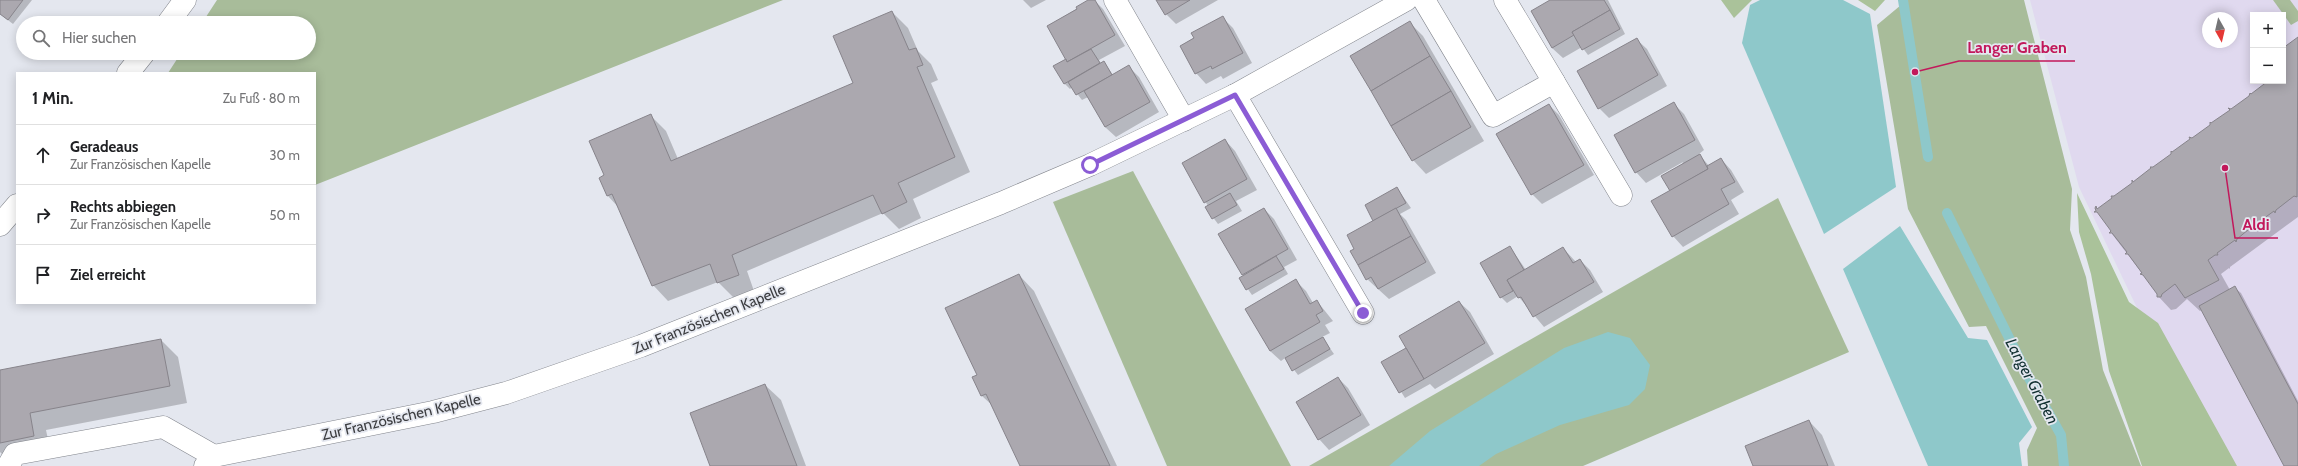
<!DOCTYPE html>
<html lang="de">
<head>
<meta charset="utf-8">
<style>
	body { margin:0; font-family:Cabin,sans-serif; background:#f2f2f2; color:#202124 }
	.controls { position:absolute; right:12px; top:12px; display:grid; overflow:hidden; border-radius:0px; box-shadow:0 2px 10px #0003 }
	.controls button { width:36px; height:36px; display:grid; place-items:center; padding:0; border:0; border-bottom:1px solid #e0e0e0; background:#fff; color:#202124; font:20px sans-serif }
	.compass { position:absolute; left:2202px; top:12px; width:36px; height:36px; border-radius:50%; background:#fff; box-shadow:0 2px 10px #0003; rotate:172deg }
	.stop { position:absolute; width:12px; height:12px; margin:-9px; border:3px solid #8b5cd5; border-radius:50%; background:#fff }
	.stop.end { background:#8b5cd5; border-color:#fff; box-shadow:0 1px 4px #0008 }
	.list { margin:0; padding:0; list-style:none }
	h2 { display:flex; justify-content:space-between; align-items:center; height:52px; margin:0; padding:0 16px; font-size:17px }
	h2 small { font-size:13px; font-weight:400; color:#757577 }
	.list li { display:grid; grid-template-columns:26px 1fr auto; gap:12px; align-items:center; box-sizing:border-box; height:60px; padding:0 16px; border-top:1px solid #e0e0e0 }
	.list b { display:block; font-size:15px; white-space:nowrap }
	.list p { margin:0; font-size:13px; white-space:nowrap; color:#757577 }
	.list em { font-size:13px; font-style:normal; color:#757577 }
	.icon { flex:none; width:22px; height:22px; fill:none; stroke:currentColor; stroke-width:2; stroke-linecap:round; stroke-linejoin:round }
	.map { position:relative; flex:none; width:2298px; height:466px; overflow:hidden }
	.search { position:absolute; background:#fff; box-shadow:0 2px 10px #0003; left:16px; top:16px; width:300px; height:44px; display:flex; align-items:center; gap:10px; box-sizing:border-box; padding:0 14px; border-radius:22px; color:#757577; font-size:15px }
	.panel { position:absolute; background:#fff; box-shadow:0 2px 10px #0003; left:16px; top:72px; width:300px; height:232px; border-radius:0px }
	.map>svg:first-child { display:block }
	.commercial { fill:#e0d9ef; fill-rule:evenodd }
	.green { fill:#a8bc9a }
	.forest { fill:#aac29a }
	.water { fill:#8ec8ca }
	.shadow { fill:#0003 }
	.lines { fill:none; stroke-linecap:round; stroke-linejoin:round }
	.stream { stroke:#8ec8ca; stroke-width:10 }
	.building { fill:#aba8af; stroke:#87848b }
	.minor-casing { stroke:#82858c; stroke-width:23 }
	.minor { stroke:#fff; stroke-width:22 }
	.route { stroke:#8b5cd5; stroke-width:5 }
	.labels { text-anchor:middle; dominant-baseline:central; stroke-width:3.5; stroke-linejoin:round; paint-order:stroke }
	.street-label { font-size:15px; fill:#3c3d40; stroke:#e4e7ef }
	.water-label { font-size:16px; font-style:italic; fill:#102f30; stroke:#e4e7ef }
	.leader { fill:none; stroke:#c2185b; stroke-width:1.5 }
	.callout-dot { fill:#c2185b; stroke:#e4e7ef; stroke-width:1.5 }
	.callout-label { font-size:16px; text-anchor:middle; font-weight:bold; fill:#c2185b; stroke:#e4e7ef; stroke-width:3.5; stroke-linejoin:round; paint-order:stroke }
</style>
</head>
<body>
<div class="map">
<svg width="2298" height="466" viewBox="0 0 2298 466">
	<rect width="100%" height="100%" fill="#e4e7ef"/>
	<!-- commercial -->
	<path class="commercial" d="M2030,0h268v466h-85l-134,-279zM2253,15h30v66h-30zM2208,18h24v24h-24z"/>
	<!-- green -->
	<g class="green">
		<path d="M217,0h566l-468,185v-112h-147l13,-20h128v-30h-107z"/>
		<path d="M1907,0h117l48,189 -2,41 16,47 17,93 38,96h-113l-1,-16 10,-22 -51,-102 -17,1 -61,-118 -31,-184z"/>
		<path d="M2273,0h17l8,11v10l-7,4z"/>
		<path d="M1133,171l158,295h-124l-114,-264z"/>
		<path d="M1778,198l71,154 -266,114h-274z"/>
	</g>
	<!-- forest -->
	<g class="forest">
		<path d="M1721,0h31l-18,18z"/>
		<path d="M1858,0h27l-10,11z"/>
		<path d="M2077,193l52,109 29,21 79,143h-95l-33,-95 -18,-97 -12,-42z"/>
	</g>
	<!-- water -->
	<g class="water">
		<path d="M1760,0h83l27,14 26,173 -72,47 -82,-191 8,-38z"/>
		<path d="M1900,226l68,112 19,2 45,87 -13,16 3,23h-94l-85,-197z"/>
		<path d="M1608,332l22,6 20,27 -5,24 -16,16 -69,20 -64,29 -17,12h-90l41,-35 134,-83z"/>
	</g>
	<!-- shadow -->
	<g class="shadow">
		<path d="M0,0h32l-19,24 -13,-10z"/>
		<path d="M1023,0h23l-15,8z"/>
		<path d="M1091,0h3l9,9 22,37 -26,14 2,4 3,-2 9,13 16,-8 10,10 20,35 -43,25 -11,-10 -17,-30 -6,3 -10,-13 -2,2 -6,-6 3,-24 -19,-33z"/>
		<path d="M1157,0h61l-42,24 -10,-10z"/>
		<path d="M1552,0h56l17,34 -37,21 -6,-8 -19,11 -11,-10z"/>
		<path d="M892,12l16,16 10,23 13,13 7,16 -7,3 39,89 -57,27 8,19 -22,11 -16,-16 -136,58 7,20 -20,7 -16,-16 -50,19 -15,-16 -34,-77 -11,-12 -2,-20 44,-61 16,16 12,28 176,-75z"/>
		<path d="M1223,18l10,10 19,35 -29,16 -2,-3 -15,8 -10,-11 -15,-27z"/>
		<path d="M1409,22l14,14 61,105 -58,33 -13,-14z"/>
		<path d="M1636,39l11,10 20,37 -58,32 -10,-10z"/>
		<path d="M2298,39v178l-68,50v2l-1,-1 -8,6 9,16 5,-2 6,5 57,108v65h-13l-83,-156 -2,1 -13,-12 -11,10 -5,1 -13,-14v-2l-46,-60 80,-95 78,-58h13v-32z"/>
		<path d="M1674,104l10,10 20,36 -5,4 10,12 12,-7 10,11 13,22 -13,8 8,14 -56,33 -10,-11 -1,-45 11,-29 -37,21 -10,-11z"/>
		<path d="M1549,105l10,10 35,60 -52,29 -10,-10z"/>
		<path d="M1225,140l10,11 22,39 -21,11 6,10 -24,13 -12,-16 2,-2 -25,-42z"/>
		<path d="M1397,188l14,20 -11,6 6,6 30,53 -47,26 -22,-20 -11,-30z"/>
		<path d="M1264,209l10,10 23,41 -13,7 4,7 -36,21 -12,-17 4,-2 -24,-42z"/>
		<path d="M1510,247l16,23 37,-22 13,14 4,-2 10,10 13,22 -59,35 -26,-31 -11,7 -6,-6z"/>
		<path d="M1019,275l15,16 83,175h-96l-28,-60 -11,-10 -4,-21z"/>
		<path d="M1296,281l10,10 7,12 4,-2 16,20 -8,4 5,8 -8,4 12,17 -36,21 -13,-17 -4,3 -11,-10z"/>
		<path d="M1459,302l11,10 24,42 -59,35 -5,-5 -25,14 -22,-35 26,-10z"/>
		<path d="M161,340l17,17 9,46 -141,27 5,24 -41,8 -10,-10v-81z"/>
		<path d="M1338,378l10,10 22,37 -41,25 -10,-11z"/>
		<path d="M765,385l16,15 25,66h-95z"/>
		<path d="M1809,421l13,14 13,31h-81z"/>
	</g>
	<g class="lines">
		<!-- stream -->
		<g class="stream">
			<path d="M1903,0l25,157"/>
			<path d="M1947,213l82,165 32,57 3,31"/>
		</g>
	</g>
	<!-- building -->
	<g class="building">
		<path d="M0,0h23l-15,20 -8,-6z"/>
		<path d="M1088,0h7l20,35 -48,27 -20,-36 30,-17 -1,-2z"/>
		<path d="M1156,0h34l-25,15z"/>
		<path d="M1550,0h54l6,10 -38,22 2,3 -22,13 -21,-37z"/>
		<path d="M1610,10l10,19 -38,21 -10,-18z"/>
		<path d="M892,11l17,39 7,-2 7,17 -6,2 38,90 -57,26 9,19 -25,12 -9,-19 -141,60 7,20 -22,8 -7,-19 -58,22 -40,-92 -5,2 -8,-18 5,-3 -15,-34 62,-27 20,47 182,-78 -20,-47z"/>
		<path d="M1223,16l20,37 -31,16 -1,-3 -16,8 -15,-28 14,-8 -3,-5z"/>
		<path d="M1410,21l20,35 -59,35 -21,-35z"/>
		<path d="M2298,37l-1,160 -3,-1 -18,14 -1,3 -1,-2 -18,13 1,2 -3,-1 -17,14 -1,3 -1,-2 -18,13 1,2h-3l-7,5 11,20 -34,18 -10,-14 -13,10 -1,3h-4v-3l-14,-19 -3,-1 2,-1 -14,-19h-3l2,-2 -15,-19h-3l2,-2 -14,-19h-3l2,-1 -1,-3 1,-2 1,3 15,-11 -1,-2h3l18,-13v-3l1,2 18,-14 -1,-1h3l18,-13v-3l1,1 18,-13 -1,-2 3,1 18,-13v-3l1,1 19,-13 -2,-2 3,1 18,-13 1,-3 1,1 17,-13h15v-33z"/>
		<path d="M1637,38l21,37 -60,34 -21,-38z"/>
		<path d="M1091,49l9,14 -36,21 -11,-18 13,-7 1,3z"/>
		<path d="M1430,56l21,35 -60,35 -20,-35z"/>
		<path d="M1104,61l8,14 -36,20 -8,-13z"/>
		<path d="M1129,65l21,37 -45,25 -21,-36z"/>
		<path d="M1451,91l20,36 -59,34 -21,-35z"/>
		<path d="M1674,102l21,38 -60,33 -21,-38z"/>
		<path d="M1549,104l35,61 -53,30 -35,-61z"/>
		<path d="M1225,139l22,40 -43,24 -22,-40z"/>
		<path d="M1700,154l8,15 -38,22 -9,-15z"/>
		<path d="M1721,158l14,24 -14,7 8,15 -57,33 -21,-36 57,-32 -1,-3z"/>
		<path d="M1397,187l9,16 -33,18 -8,-16z"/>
		<path d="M1230,193l7,12 -25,14 -7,-12z"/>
		<path d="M1264,208l24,41 -46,26 -24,-41z"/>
		<path d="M1396,208l15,28 -53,29 -8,-14 4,-2 -7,-14z"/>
		<path d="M1411,236l15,26 -48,27 -7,-12 -5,3 -8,-15z"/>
		<path d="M1510,246l14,24 -17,10 6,11 -13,7 -20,-35z"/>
		<path d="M1563,247l10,16 7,-4 14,23 -61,35 -12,-20 -3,1 -11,-18z"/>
		<path d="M1276,256l8,13 -38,21 -7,-12z"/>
		<path d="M1019,274l91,192h-90l-34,-72 -5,2 -9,-19 5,-2 -32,-67z"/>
		<path d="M1296,279l14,25 7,-4 6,11 -7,4 4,7 -50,29 -25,-42z"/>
		<path d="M2235,286l63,118v62h-14l-85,-160z"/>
		<path d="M1459,301l26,42 -61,36 -25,-43z"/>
		<path d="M1323,337l7,12 -38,22 -7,-13z"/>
		<path d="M161,339l9,47 -140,27 4,23 -34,7v-73z"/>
		<path d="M1406,348l18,31 -25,14 -18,-31z"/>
		<path d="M1338,377l23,38 -43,25 -22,-38z"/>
		<path d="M765,384l32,82h-87l-20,-53z"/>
		<path d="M1809,420l19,46h-75l-8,-20z"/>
	</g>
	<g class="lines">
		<!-- minor casing -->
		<g class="minor-casing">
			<g id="minor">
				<path d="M1115,0l69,120"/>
				<path d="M1424,0l69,116 61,-34 67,113"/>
				<path d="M1505,0l49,82"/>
				<path d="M168,23l17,-23"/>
				<path d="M128,73l16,-20"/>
				<path d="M1235,95l128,218"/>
				<path d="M0,225l17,-20"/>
				<path d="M8,466l7,-12 148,-27 51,29"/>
				<path d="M205,466l9,-10 219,-44 73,-19 135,-47 360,-143 89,-38 145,-70 171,-95"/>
			</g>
		</g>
		<!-- minor -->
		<use href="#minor" class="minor"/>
	</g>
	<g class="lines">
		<!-- route -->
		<path class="route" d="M1090,165l145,-70 128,218"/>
	</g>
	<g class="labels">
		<!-- street labels -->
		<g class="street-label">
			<text transform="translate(709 319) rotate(-22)">Zur Französischen Kapelle</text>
			<text transform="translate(401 417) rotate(-13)">Zur Französischen Kapelle</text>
		</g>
		<!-- water labels -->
		<g class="water-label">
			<text transform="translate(2032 381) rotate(62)">Langer Graben</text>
		</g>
	</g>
	<!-- callouts -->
	<path class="leader" d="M1915 72L1959 61H2075M2225 168L2235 238H2278"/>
	<g class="callout-dot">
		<circle cx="1915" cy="72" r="4"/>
		<circle cx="2225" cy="168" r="4"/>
	</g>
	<g class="callout-label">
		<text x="2017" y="53">Langer Graben</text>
		<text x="2256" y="230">Aldi</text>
	</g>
</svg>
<div class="controls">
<button>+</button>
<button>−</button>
</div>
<svg class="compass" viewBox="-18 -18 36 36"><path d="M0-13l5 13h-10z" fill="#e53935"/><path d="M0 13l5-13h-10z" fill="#757577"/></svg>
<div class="stop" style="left:1090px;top:165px"></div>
<div class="stop end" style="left:1363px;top:313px"></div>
<div class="search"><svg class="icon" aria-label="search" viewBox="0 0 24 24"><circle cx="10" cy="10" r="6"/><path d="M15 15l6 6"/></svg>Hier suchen</div>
<section class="panel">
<h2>1 Min.<small>Zu Fuß · 80 m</small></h2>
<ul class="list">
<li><svg class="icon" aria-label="ahead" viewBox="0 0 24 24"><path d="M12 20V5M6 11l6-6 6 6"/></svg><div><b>Geradeaus</b><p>Zur Französischen Kapelle</p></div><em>30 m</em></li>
<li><svg class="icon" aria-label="right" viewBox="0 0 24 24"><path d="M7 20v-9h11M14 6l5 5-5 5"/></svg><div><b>Rechts abbiegen</b><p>Zur Französischen Kapelle</p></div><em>50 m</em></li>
<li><svg class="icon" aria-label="arrive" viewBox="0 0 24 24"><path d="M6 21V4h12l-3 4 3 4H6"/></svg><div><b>Ziel erreicht</b></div></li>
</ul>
</section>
</div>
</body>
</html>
